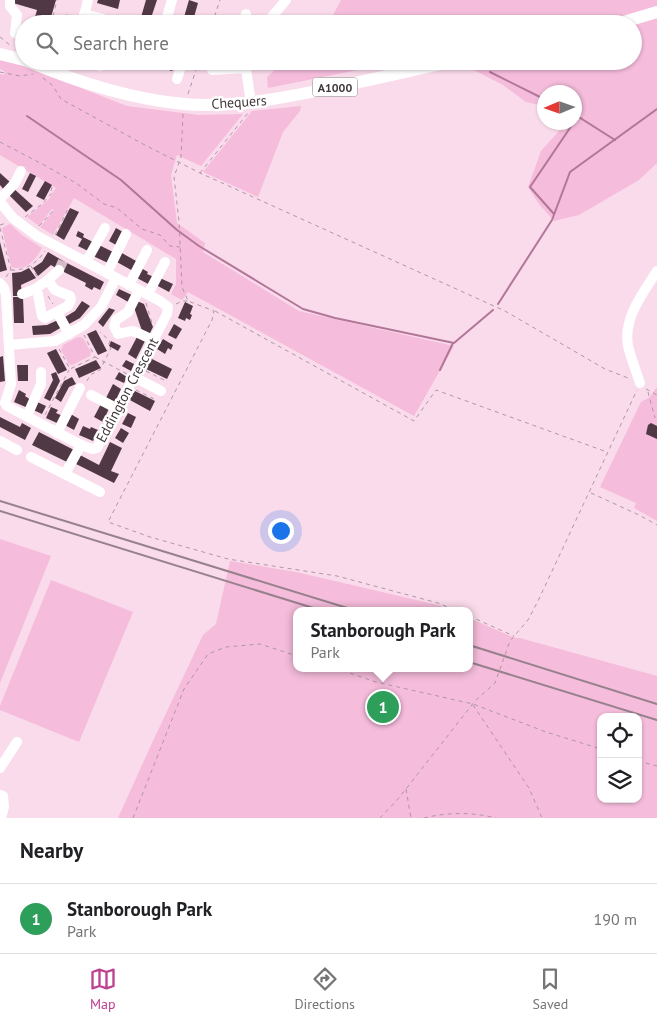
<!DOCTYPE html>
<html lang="en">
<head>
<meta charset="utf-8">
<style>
	body { margin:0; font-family:"PT Sans",sans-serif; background:#f6f6f6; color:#202124 }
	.controls { position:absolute; right:15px; bottom:15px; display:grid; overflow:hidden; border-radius:10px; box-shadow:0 1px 4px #0004 }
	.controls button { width:45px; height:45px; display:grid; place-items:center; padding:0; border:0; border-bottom:1px solid #e0e0e0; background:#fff; color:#202124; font:25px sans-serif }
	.compass { position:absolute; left:537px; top:85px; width:45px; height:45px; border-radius:50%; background:#fff; box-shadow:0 1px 4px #0004; rotate:268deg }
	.you { position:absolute; left:280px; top:530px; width:18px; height:18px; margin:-12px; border:4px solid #fff; border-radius:50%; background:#1a73e8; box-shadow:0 0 0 8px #1a73e833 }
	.badge { display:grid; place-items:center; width:32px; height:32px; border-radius:50%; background:#bd4190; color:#fff; font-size:16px; font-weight:700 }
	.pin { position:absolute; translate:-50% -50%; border:2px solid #fff; box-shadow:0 1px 5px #0006 }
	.popup { position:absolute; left:293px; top:607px; width:180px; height:65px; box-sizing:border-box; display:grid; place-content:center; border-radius:10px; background:#fff; filter:drop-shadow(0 1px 4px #0005); font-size:16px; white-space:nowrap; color:#757577 }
	.popup b { font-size:19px; color:#202124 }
	.popup::after { content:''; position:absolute; left:50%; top:100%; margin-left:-10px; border:10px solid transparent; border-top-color:#fff }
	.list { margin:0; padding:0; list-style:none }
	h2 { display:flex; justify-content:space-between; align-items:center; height:65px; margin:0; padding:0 20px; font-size:21px }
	h2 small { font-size:16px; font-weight:400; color:#757577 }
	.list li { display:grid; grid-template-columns:32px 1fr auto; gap:15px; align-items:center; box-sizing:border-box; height:70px; padding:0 20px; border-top:1px solid #e0e0e0 }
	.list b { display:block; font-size:19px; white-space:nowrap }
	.list p { margin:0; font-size:16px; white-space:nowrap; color:#757577 }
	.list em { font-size:16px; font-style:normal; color:#757577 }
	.icon { flex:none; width:28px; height:28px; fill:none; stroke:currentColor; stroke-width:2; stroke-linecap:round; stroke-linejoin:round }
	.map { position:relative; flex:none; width:657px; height:818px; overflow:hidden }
	.search { position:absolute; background:#fff; box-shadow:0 1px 4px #0004; left:15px; right:15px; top:15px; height:55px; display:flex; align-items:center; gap:12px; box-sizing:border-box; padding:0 18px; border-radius:28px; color:#757577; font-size:19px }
	.sheet { height:135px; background:#fff }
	nav { display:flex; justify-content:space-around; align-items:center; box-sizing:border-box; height:70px; border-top:1px solid #e0e0e0; background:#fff; font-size:14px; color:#757577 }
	nav a { display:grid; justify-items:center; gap:2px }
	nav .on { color:#bd4190 }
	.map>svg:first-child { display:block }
	.green { fill:#f5bcdb; fill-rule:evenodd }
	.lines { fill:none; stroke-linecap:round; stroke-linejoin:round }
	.stream { stroke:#b27698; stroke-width:2 }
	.building { fill:#503845 }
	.minor-tunnel { stroke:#d5bac8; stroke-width:10; stroke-dasharray:10 5; stroke-linecap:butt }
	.path { stroke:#ae97a3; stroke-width:1; stroke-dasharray:4 4; stroke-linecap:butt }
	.minor { stroke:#fff; stroke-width:10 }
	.major { stroke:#fff; stroke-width:12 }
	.rail { stroke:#96818c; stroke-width:2 }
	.labels { text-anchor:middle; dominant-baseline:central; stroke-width:5; stroke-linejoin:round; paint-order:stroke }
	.shield { fill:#fff; stroke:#7b7276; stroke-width:1 }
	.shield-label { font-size:12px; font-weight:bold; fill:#42363c }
	.street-label { font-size:14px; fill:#42363c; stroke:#fff }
</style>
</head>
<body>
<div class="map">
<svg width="657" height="818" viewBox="0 0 657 818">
	<rect width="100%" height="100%" fill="#fadbeb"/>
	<!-- green -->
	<g class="green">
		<path d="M341,0h316v163l-18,17 -60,35 -25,6 -15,-17 -11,-17 13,-36 25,-28 8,-1v-30h-30v14l-18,-4 -23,-17 -35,-18 -1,-6h166v-37h-307l4,-3z"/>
		<path d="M0,59l27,8 100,39 72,9 44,-1 -42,52 -24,-11 -6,20 6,48 28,20 -2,9 96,59 155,35 -40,70 -226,-124 -6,8 -11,-6 5,-10v-25l-102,-61 -21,37 -13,-8 14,-17 -2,-1 -13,17 -12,-9 22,-18 7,-11 7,4 -63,-37v-81l4,1 1,-3 -5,-3z"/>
		<path d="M285,61h117l-134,27 -1,-11z"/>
		<path d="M301,106l-1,5 -17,21 -25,65 -55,-25 49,-61z"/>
		<path d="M10,224l12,11 20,13c-6,11 -16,24 -31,19l-9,-39z"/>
		<path d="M78,337l5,1 8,14 -1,4 -18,9 -3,-1 -8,-14 2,-5z"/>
		<path d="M656,388h1v133l-23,-13 2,-5 -36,-16 41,-85 9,-5z"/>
		<path d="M0,539l51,17 -51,127z"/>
		<path d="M230,561l66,11 142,33 14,6h-155v57h172v-50l46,20h5l137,38v142h-539l34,-75 51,-108 13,-11zM601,717h37v82h-37z"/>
		<path d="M51,580l82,32 -54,130 -79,-32v-4z"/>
	</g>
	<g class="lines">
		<!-- stream -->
		<g class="stream">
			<path d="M374,16l17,8"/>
			<path d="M490,72l54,27"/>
			<path d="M574,114l41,26"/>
			<path d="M27,116l94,64 56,50 22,16 104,63 32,9 119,25 39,-33"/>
			<path d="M554,214l-24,-27 44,-65"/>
			<path d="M498,304l54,-84 18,-48 87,-63"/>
			<path d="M440,370l13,-27"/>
		</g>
	</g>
	<!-- building -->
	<g class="building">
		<path d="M14,0h42l-7,24h-16l4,-14 -24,-7z"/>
		<path d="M98,0h22l-2,9 -21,-6z"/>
		<path d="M146,0h11l-8,24h-10z"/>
		<path d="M189,0l9,3 -6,21h-10z"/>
		<path d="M140,61h35l-3,10z"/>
		<path d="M0,173l11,10 -7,7 -4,-5z"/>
		<path d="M30,173l6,3 -8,16 -6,-3z"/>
		<path d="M45,181l7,4 -8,15 -8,-4z"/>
		<path d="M12,187l21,19 -7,6 -19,-19z"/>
		<path d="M70,208l9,4 -15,28 -8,-5z"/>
		<path d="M116,228l7,4 -7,13 -7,-4z"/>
		<path d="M78,231l6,3 -1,3 12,6 -5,9 -12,-6 4,-7 -6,-3z"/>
		<path d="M0,242l7,28 -7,2z"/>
		<path d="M99,245l14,7 -5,11 -15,-7z"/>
		<path d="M48,252l17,10 -4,9 -10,-6 -13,11 -5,-8 9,-6z"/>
		<path d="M120,252l18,10 -5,9 -18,-10z"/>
		<path d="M67,263l37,19 -4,8 -6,-3 -2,3 -7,-4 1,-3 -24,-12z"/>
		<path d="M29,268l7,10 -15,7 1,11h-9l-1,-23 9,-1z"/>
		<path d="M141,268l7,4 -1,2 7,3 -4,8 -13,-7z"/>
		<path d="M160,278l13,6 -4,8 -13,-7z"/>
		<path d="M119,289l15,7 -4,7 -14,-8z"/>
		<path d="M13,297h10l1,26h-10z"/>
		<path d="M82,301l8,5 -10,12 -11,6 -4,-7 10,-6z"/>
		<path d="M137,301l7,3 9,23 -4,8 -7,-4 -8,-24z"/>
		<path d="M185,302l8,4 -3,8 2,1 -2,5 -4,-2 -1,3 -7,-3z"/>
		<path d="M109,308l6,2 -12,17 -5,-5z"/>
		<path d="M58,320l4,7 -12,7 -17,1 -1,-9 15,-1z"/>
		<path d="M174,324l8,5 -6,10 -8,-4z"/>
		<path d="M96,330l11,21 -9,4 -11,-21z"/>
		<path d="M138,335l8,4 -10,20 -8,-5z"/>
		<path d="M163,339l10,6 -2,5 -3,-2 -3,6 -8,-5z"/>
		<path d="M111,341l10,5 -3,5 -9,-5z"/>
		<path d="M56,349l11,21 -9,4 -11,-21z"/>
		<path d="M3,356l2,25 -5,1v-25z"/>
		<path d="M150,358l22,11 -5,10 -23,-11z"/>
		<path d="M96,360l5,8 -22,10 -4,-9z"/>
		<path d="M126,360l8,4 -3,7 -9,-5z"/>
		<path d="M17,365h11v16h-10z"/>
		<path d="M56,372l4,9 -10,20 -6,-3 9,-18 -2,-6z"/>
		<path d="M119,372l8,5 -3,6 -9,-4z"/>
		<path d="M72,377l4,7 -7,3 -8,15 -6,-4 9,-17z"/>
		<path d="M113,384l8,5 -7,15 -9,-4z"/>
		<path d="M19,390l7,4 -1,2 6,4 -3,8 -14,-6z"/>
		<path d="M133,390l22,11 -5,10 -22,-12z"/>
		<path d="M35,401l11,5 -4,8 -11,-5z"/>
		<path d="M102,402l8,4 -7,16 -9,-5z"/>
		<path d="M51,407l7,3 -2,3 7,3 -4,8 -13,-6z"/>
		<path d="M69,413l10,6 -5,11 -11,-6z"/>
		<path d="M128,413l8,4 -5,11 -9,-4z"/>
		<path d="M0,417l20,10 2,-4 9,5 -6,12 -25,-13z"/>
		<path d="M651,423l6,3v13l-11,-5 2,-9z"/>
		<path d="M83,426l7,3 1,-2 7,3 -5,11 -14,-6z"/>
		<path d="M121,428l8,5 -6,10 -8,-5z"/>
		<path d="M39,432l35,18 -7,12 -35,-17z"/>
		<path d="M110,442l12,6 -11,23 8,3 -5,9 -38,-19 4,-9 19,10z"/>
	</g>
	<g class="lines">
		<!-- minor-tunnel -->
		<path class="minor-tunnel" d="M59,270l4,-9"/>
		<!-- path -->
		<g class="path">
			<path d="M53,15l21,6"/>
			<path d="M66,18l1,-4"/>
			<path d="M51,24l6,-24"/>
			<path d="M212,24l8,-24"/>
			<path d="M580,24l31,-8"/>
			<path d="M0,37l11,9"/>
			<path d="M0,72l20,4 13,-2"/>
			<path d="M43,78l10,8 8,13 80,44 59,30 305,138 100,58 23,9"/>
			<path d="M188,94l11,-33"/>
			<path d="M183,114l-2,43 -7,20 5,44 3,66 6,14 26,10 -2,9 -104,202 42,15 78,22 109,17 101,27 19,8"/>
			<path d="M0,142l44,23 32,18 28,21 13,4 25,21 18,6 10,11 10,1"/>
			<path d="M200,173l48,-60"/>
			<path d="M25,217l17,-13 11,-12 -2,-1 1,-4"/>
			<path d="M0,225l6,-2"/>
			<path d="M39,226l15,-16"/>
			<path d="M0,228l11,42 -5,7"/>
			<path d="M55,235l14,-28"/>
			<path d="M31,266l7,12"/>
			<path d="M11,270c14,1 26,-7 34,-19"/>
			<path d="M48,296l5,8"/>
			<path d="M146,303l6,20"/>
			<path d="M176,304l6,-3h6"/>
			<path d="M215,311l199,110 22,-31 171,62"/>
			<path d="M59,349l11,20 25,-12 -11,-22"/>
			<path d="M95,357l32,17"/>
			<path d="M146,371l20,10"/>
			<path d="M87,381l3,-6 10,-5 11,-22 -3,-2 2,-5 -10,-9"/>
			<path d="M646,389l11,6"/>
			<path d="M136,390l20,10"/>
			<path d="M648,392l7,26"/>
			<path d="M45,415l24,-45"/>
			<path d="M591,493l48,22 18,10"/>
			<path d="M469,616l45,20"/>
			<path d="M335,668l41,14 97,22 73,28 55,17"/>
			<path d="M473,705l56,83 13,30"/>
			<path d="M638,761l19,5"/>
			<path d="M406,789l5,29"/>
			<path d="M133,818l51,-129 24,-35 18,-7 34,-3 37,12"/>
			<path d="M380,818l18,-19 77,-98 20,-18 15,-42 18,-21 10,-19 99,-211"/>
			<path d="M424,818c24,-6 48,-6 72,0"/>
		</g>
		<!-- minor -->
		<g class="minor">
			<path d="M10,0v6l7,9 -2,18 9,3"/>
			<path d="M84,14l34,9"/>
			<path d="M82,24l6,-24"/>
			<path d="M165,24l7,-24"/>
			<path d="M242,24l4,-10"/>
			<path d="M266,24l20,-24"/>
			<path d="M85,61l15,5"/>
			<path d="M213,61l-1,9 35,-2"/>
			<path d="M245,62l6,41"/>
			<path d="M124,64l1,-3"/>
			<path d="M177,79l6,-18"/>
			<path d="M0,199l15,-16 6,-12"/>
			<path d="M0,202l13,16 24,18 123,65 8,6 -1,7 -70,134 -5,1 -11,-4 -74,-39 -2,-3 6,-19 -5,-89 -2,-7 -4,-5"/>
			<path d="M86,262l19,-34"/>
			<path d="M107,273l19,-39"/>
			<path d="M48,280l11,-10"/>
			<path d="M129,285l18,-35"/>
			<path d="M139,290l-11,22 -12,8 -2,6 4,8 13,-3 5,1 17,8"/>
			<path d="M22,294l13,-5 3,5 4,22 3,2 23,-12 3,-6 -1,-4 -15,-6 -7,-10 -13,9"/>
			<path d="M148,294l17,-32"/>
			<path d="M57,312l12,22"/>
			<path d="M9,345l46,-4 29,-16 17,-18 15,-29"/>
			<path d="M134,377l27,14"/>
			<path d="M640,383c-4,-12 -9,-25 -12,-37 -5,-28 15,-53 29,-75"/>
			<path d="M91,395l27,14"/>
			<path d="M27,416l14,-32v-12"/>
			<path d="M57,433l23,-45"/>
			<path d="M0,441l17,9"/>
			<path d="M31,457l69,35"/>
			<path d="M65,474l16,-29"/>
			<path d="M0,768l17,-26"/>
			<path d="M0,795l3,1 1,11 -3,11"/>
		</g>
		<!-- major -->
		<g class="major">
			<path d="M617,24l40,-12"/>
			<path d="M0,54l24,6"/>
			<path d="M27,61c50,21 103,38 157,43 50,4 99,-6 147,-16 41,-8 82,-18 123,-27"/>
		</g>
		<!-- rail -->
		<g class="rail">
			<path d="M0,501l357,110"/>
			<path d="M0,511l323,100"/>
			<path d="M469,645l188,59"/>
			<path d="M469,662l188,58"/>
		</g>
	</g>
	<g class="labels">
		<!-- shield labels -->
		<rect class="shield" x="312.5" y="77.5" width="45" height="19" rx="4"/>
		<g class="shield-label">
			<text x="335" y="87">A1000</text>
		</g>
		<!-- street labels -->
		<g class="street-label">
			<text transform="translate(239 102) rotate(-4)">Chequers</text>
			<text transform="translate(127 390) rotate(-62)">Eddington Crescent</text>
		</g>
	</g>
</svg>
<div class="controls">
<button><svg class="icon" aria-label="locate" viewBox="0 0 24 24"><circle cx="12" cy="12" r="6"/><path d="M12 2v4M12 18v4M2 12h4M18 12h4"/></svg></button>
<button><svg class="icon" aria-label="layers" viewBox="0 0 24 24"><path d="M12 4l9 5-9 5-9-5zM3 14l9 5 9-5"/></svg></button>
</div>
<svg class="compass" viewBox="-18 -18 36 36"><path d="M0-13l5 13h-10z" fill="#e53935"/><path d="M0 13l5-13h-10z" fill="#757577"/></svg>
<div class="you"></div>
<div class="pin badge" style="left:383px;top:707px;background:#2e9e5b">1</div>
<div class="popup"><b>Stanborough Park</b>Park</div>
<div class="search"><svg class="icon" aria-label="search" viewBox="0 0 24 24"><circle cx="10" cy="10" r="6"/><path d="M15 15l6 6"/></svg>Search here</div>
</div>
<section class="sheet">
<h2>Nearby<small></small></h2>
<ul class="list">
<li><span class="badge" style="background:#2e9e5b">1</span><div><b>Stanborough Park</b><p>Park</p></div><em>190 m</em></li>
</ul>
</section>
<nav>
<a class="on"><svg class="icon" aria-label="map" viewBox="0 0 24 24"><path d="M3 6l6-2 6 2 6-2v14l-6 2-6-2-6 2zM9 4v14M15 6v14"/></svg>Map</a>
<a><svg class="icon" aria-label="directions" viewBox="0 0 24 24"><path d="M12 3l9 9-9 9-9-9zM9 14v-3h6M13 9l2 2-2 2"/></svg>Directions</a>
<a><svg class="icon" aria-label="saved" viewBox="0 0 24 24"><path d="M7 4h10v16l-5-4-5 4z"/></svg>Saved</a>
</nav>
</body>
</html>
